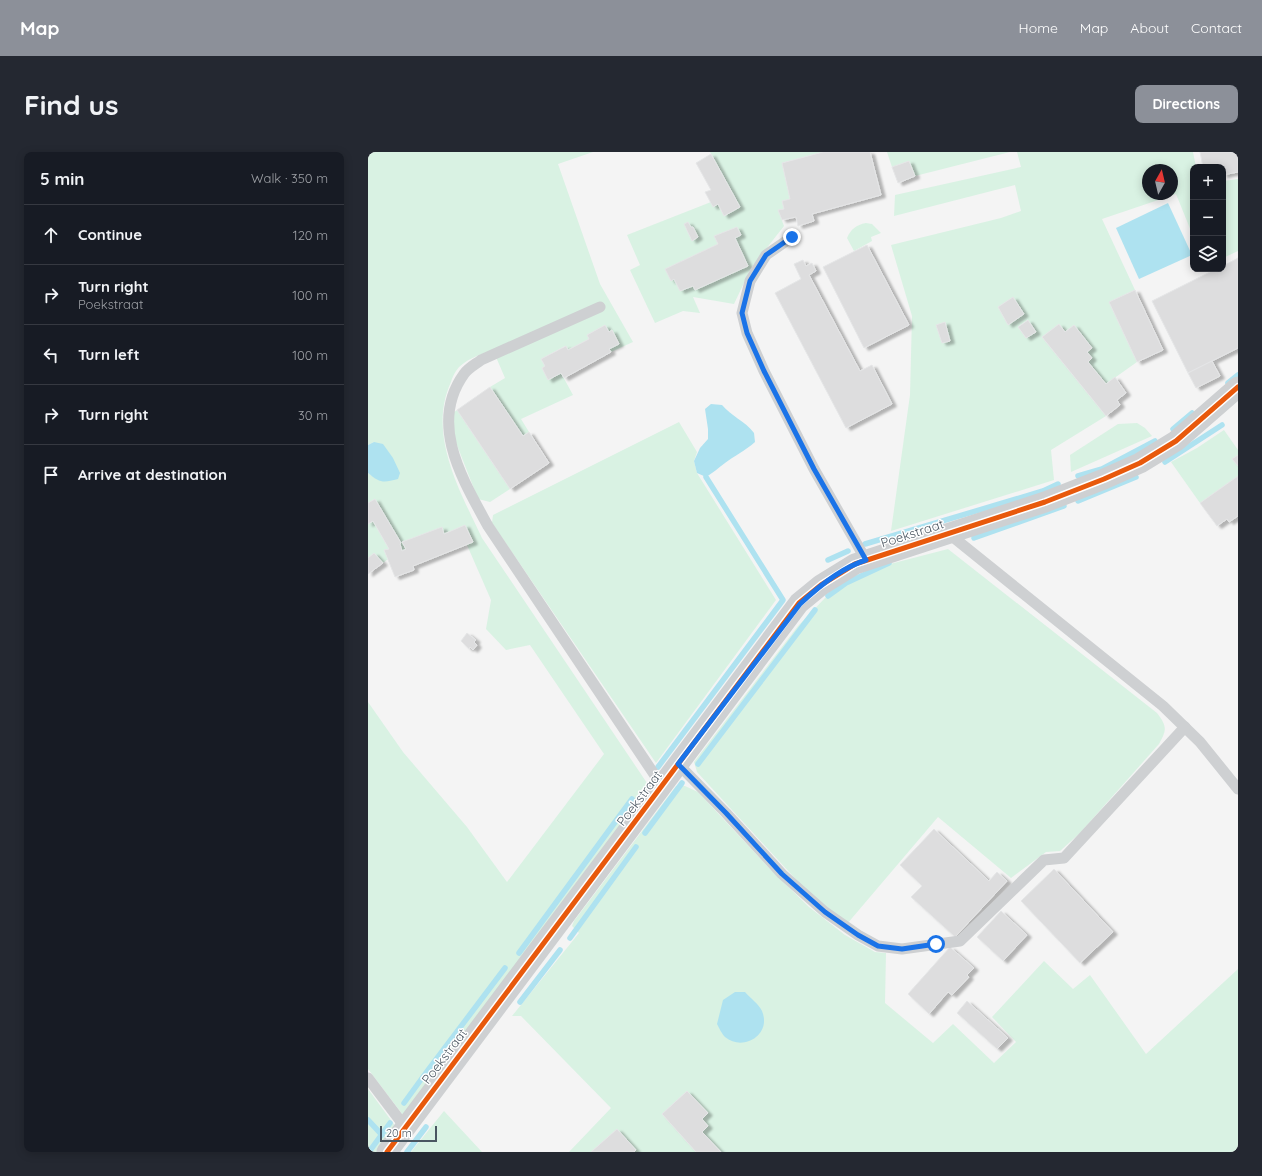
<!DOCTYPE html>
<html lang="en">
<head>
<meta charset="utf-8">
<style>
	body { margin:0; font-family:Quicksand,sans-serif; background:#242831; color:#f1f3f6 }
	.controls { position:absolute; right:12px; top:12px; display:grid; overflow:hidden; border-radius:8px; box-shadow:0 2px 10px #0003 }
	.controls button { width:36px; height:36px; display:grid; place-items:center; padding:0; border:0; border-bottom:1px solid #363941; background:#171b24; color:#f1f3f6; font:20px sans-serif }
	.compass { position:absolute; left:774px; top:12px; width:36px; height:36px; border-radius:50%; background:#171b24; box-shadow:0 2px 10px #0003; rotate:8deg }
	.scale { position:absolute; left:12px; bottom:10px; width:57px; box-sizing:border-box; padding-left:4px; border:2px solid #4a5661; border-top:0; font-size:11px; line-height:14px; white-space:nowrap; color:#4a5661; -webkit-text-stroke:3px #fff; paint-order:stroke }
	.stop { position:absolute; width:12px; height:12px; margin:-9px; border:3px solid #1a73e8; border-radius:50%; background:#fff }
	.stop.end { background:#1a73e8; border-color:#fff; box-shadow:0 1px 4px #0008 }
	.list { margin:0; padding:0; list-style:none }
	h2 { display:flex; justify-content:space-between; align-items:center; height:52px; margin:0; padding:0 16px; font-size:17px }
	h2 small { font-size:13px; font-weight:400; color:#9ea1a6 }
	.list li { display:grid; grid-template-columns:26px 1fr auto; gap:12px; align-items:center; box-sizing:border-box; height:60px; padding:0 16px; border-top:1px solid #363941 }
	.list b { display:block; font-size:15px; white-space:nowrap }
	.list p { margin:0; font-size:13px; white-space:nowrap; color:#9ea1a6 }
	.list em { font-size:13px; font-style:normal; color:#9ea1a6 }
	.icon { flex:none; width:22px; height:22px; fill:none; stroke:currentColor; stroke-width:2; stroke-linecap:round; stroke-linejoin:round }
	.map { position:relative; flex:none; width:870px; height:1000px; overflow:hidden; border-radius:8px }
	header { display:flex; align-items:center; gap:24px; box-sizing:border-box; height:56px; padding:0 20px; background:#8c9099; color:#fff }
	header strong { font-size:19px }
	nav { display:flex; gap:22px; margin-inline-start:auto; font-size:14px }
	.intro { display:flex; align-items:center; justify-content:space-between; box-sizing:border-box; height:96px; padding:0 24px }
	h1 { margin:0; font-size:28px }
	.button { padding:10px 18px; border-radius:8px; background:#8c9099; color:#fff; font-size:14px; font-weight:700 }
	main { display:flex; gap:24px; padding:0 24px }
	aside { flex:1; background:#171b24; border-radius:8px; box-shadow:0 2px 10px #0003 }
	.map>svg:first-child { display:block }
	.green { fill:#d9f2e3; fill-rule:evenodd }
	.water { fill:#aee2f0 }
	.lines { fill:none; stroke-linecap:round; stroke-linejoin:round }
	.stream { stroke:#aee2f0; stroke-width:5.5 }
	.building { fill:#ddddde; stroke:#e5e6e7; filter:url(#shadow) }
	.lane { stroke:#ced0d2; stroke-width:11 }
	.street { stroke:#ced0d2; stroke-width:21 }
	.cycleway-casing { stroke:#fff; stroke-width:8 }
	.cycleway { stroke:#e8590c; stroke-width:5 }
	.route { stroke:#1a73e8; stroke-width:5 }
	.labels { text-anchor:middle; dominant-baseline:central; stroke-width:3; stroke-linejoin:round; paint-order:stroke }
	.street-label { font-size:13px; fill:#4a5661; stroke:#fff }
</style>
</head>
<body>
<header>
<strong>Map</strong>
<nav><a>Home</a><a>Map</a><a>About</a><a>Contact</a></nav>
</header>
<div class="intro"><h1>Find us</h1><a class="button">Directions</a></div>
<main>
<aside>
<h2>5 min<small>Walk · 350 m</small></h2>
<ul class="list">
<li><svg class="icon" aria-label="ahead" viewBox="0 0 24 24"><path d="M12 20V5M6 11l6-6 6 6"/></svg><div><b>Continue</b></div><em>120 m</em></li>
<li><svg class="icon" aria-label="right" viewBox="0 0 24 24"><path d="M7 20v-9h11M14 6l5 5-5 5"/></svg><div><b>Turn right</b><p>Poekstraat</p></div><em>100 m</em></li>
<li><svg class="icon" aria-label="left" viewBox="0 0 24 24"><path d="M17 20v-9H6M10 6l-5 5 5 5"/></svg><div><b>Turn left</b></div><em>100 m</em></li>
<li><svg class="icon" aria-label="right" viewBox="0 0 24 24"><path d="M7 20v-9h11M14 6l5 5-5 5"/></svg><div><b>Turn right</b></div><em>30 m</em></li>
<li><svg class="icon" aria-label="arrive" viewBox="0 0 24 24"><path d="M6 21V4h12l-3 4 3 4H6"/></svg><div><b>Arrive at destination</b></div></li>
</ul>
</aside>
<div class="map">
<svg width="870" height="1000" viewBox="0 0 870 1000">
	<defs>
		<filter id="shadow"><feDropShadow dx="4.5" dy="2.5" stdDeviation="1" flood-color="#0004"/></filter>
	</defs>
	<rect width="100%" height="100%" fill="#f4f4f4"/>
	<!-- green -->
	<g class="green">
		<path d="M0,0h225l-35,12 42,120 33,58 -22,10 -2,-3 10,-6 -7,-13 -3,2 -4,-7 -18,10 2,4 -21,11 -3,-4 -24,13 4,7 -3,2 6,12 13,-7 12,22 -52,24 8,13 -6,4 -33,-49 15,-9 -12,-28c-12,4 -30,10 -37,21 -2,3 -4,7 -5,11 -24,52 9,109 31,156l167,248 -243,333 -38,-50v-367l35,50 64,75 40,55 97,-128 -74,-109 -24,5 -20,-21 5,-29 -24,-55 6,-3 -8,-16 -21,8 -41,9 3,6 -4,2 -2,-7 1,-1 -26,-44 -7,4v-30l7,5 -1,-36 -6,3z"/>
		<path d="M342,0h113l-41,11 8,36 -8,2 2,8 -6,1 6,16 -33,42 -17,36 -41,-7 7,16 -17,-2 -28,12 -25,-53 10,-5 -13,-30 84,-33 2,4 5,-2 6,12 16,-9z"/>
		<path d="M519,0h123l-95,24 -6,-15 -17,6z"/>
		<path d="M649,0h176l3,15h-3v69l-17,-42 -74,25 33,71 -25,12 27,60 -31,22 -18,-22 4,-4 -5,-6 5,-4 -18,-23 -9,7 -6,-8 -17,13 64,79 -55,34 3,30 -163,51 19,-136 2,-79 -21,-71 110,-27 20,-7 -6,-26 -121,31 1,-21 126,-28zM780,18h24v24h-24zM645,145l11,17 -16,11 -10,-18zM660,168l8,12 -10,6 -8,-11z"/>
		<path d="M870,27v72l-15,7v-77z"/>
		<path d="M498,71l6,1 9,9 -10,4 1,4 -18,10 -7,-13c4,-9 9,-13 19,-15z"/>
		<path d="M89,258l53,79 -20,13 -12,-3 -25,-64v-22z"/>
		<path d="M311,270l18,30 -3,9 3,12 79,127 -120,163 -153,-224 -11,-16 1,-8z"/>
		<path d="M769,271l8,5 7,8 -81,36 -1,-17 48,-31z"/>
		<path d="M856,278l14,20v5l-6,4 6,7v10l-38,27 -29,-41 26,-14z"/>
		<path d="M5,369l16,28 -5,1 4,9 -5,4 -9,-10 -6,5v-34z"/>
		<path d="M580,397l209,164c10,13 10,17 2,31l-79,89 -20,18 -14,1 -35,26 -73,-61 -91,107 -45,-38 -105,-114 -3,-10 104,-136 27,-28 32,-19 33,-15z"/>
		<path d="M308,634h9l13,6 72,77 39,38 36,28 30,17 11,1 -1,50 48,40 20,-19 41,39 22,-21 -24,-25 52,-56 29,28 17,-14 56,79 92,-85v183h-517l-19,-20 6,-6 -6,-7 6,-6 -21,-22 -25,23 34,38h-62l2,-2 -19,-21 -26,23h-22l42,-44 -90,-92h-9l67,-83 -7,-7 2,-5z"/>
		<path d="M0,937l28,38 -19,25h-9z"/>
		<path d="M76,959l38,41h-71z"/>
	</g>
	<!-- water -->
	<g class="water">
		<path d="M800,51l24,52 -53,24 -23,-51z"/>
		<path d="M343,252l11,1c9,11 23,16 32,28l1,9c-10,9 -21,14 -30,21 -7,5 -12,10 -19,14l-9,-4 -3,-12 6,-13 8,-9v-10l-3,-20z"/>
		<path d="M6,290l9,2 10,14 7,15 -2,6c-15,4 -18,4 -30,-6v-28z"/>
		<path d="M367,840h10c5,6 14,12 17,19 10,24 -19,41 -37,26 -3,-3 -6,-9 -8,-13l6,-24z"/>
	</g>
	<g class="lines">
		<!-- stream -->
		<g class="stream">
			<path d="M860,231l10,-8"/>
			<path d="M805,277l19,-16"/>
			<path d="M797,310l57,-37"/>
			<path d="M710,324l24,-7 53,-28"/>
			<path d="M710,349l58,-24"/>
			<path d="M606,386l90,-32"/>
			<path d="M497,392l178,-53 15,-7"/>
			<path d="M460,408l20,-9"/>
			<path d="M460,444l18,-13 43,-20"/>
			<path d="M330,612l117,-154"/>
			<path d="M290,615l125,-167 -77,-123"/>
			<path d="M277,681l37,-50"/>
			<path d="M202,786l66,-91"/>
			<path d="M151,801l113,-154"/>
			<path d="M152,850l40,-52"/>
			<path d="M36,951l24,-33 77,-102"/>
			<path d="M0,968l14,15"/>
			<path d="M1,1000l21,-29"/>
			<path d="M39,1000l19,-25"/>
		</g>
	</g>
	<!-- building -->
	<g class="building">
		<path d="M455,0h47l11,43 -69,19 2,7 -16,5 -2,-9 -14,3 -4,-10 6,-1 -2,-8 8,-2 -8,-36z"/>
		<path d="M832,0h38v20l-15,3v-8h-20z"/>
		<path d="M343,2l29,53 -16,9 -6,-12 -5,3 -8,-15 6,-2 -15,-27z"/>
		<path d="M541,9l6,15 -17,7 -6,-16z"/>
		<path d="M320,70l3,5h2l5,10 -6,4 -8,-17z"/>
		<path d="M369,75l4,8 -6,3 13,28 -53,24 -2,-4 -13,5 -6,-12 -3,2 -6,-12 53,-25 -4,-8z"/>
		<path d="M499,93l42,80 -45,23 -41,-81z"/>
		<path d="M870,106v90l-50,25 -36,-72 64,-32h7v-3z"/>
		<path d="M435,108l3,6 6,-3 4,8 -7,4 51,96 12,-6 20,39 -46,24 -71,-135 26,-14 -7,-15z"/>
		<path d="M767,138l28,60 -26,12 -28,-60z"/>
		<path d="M645,145l11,17 -16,11 -10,-18z"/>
		<path d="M660,168l8,12 -10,6 -8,-11z"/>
		<path d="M577,170l5,19 -8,2 -6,-18z"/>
		<path d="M691,172l6,8 9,-7 18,23 -5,4 5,6 -4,4 18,22 9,-7 11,16 -9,7 3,5 -14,11 -64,-79z"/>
		<path d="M237,173l4,7 3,-2 7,14 -10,5 2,3 -47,26 -3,-5 -13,7 -6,-12 3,-2 -4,-7 25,-13 2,4 21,-11 -2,-4z"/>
		<path d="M844,209l8,15 -24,12 -8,-15z"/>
		<path d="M122,235l33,49 6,-4 20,31 -39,26 -53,-79z"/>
		<path d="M870,303v11l-6,-7z"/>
		<path d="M870,324v40l-9,6 -2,-3 -10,7 -17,-23z"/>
		<path d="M7,347l26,44 -1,1 2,7 4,-2 -4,-7 40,-15 2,7 21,-9 8,17 -60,24 1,4 -19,7 -11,-27 5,-1 -16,-28 -5,3v-21z"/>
		<path d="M6,401l9,10 -15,11v-16z"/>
		<path d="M99,481l9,7 -2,2 3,3 -4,5 -3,-3 -1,2 -8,-8z"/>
		<path d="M566,677l55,52 8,-9 10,9 -52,56 -44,-40 11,-11 -22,-21z"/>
		<path d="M686,717l59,63 -33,31 -59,-62z"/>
		<path d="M633,759l26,24 -24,26 -26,-24z"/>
		<path d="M582,795l24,21 -7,7 2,2 -17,18 -4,-3 -19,22 -21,-20z"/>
		<path d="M599,849l41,37 -11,11 -40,-36z"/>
		<path d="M319,939l21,22 -6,6 6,7 -6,6 19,20h-25l-34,-38z"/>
		<path d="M249,977l19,21 -2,2h-43z"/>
	</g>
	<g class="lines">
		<!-- lane -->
		<g class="lane">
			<path d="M424,85l-26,18 -16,26 -8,32 5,20 17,38 50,98 52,91"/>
			<path d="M232,155l-119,53c-5,4 -13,8 -17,14 -36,50 -1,106 24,152l174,260"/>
			<path d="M580,381l215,173 37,36 38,47"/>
			<path d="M310,612l48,49 56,61 43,38 33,23 20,11 24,3 58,-8 84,-81 20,-2 121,-131"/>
			<path d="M0,926l37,49"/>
		</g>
		<!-- street -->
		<path class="street" d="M19,1000l412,-549 22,-18 34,-21 190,-62 59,-23 36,-16 36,-22 62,-54"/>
		<!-- cycleway casing -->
		<g class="cycleway-casing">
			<path id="cycleway" d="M19,1000l412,-549 22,-18 34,-21 190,-62 59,-23 36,-16 36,-22 62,-54"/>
		</g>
		<!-- cycleway -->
		<use href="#cycleway" class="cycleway"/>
	</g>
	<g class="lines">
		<!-- route -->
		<path class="route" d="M424,85l-26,18 -16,26 -8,32 5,20 17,38 50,98 52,91c-25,8 -47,26 -66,44l-122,160 48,49 56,61 43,38 33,23 20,11 24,3 34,-5"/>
	</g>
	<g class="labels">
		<!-- street labels -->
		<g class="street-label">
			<text transform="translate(544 381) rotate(-18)">Poekstraat</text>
			<text transform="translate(271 646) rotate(-53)">Poekstraat</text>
			<text transform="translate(76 904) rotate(-53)">Poekstraat</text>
		</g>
	</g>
</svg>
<div class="controls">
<button>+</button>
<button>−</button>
<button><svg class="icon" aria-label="layers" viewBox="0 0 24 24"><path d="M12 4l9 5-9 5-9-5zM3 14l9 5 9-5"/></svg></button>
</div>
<svg class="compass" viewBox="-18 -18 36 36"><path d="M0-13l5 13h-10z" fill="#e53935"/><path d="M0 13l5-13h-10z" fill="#9ea1a6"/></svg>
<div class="scale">20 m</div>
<div class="stop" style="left:568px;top:792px"></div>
<div class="stop end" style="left:424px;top:85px"></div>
</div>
</main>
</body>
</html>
